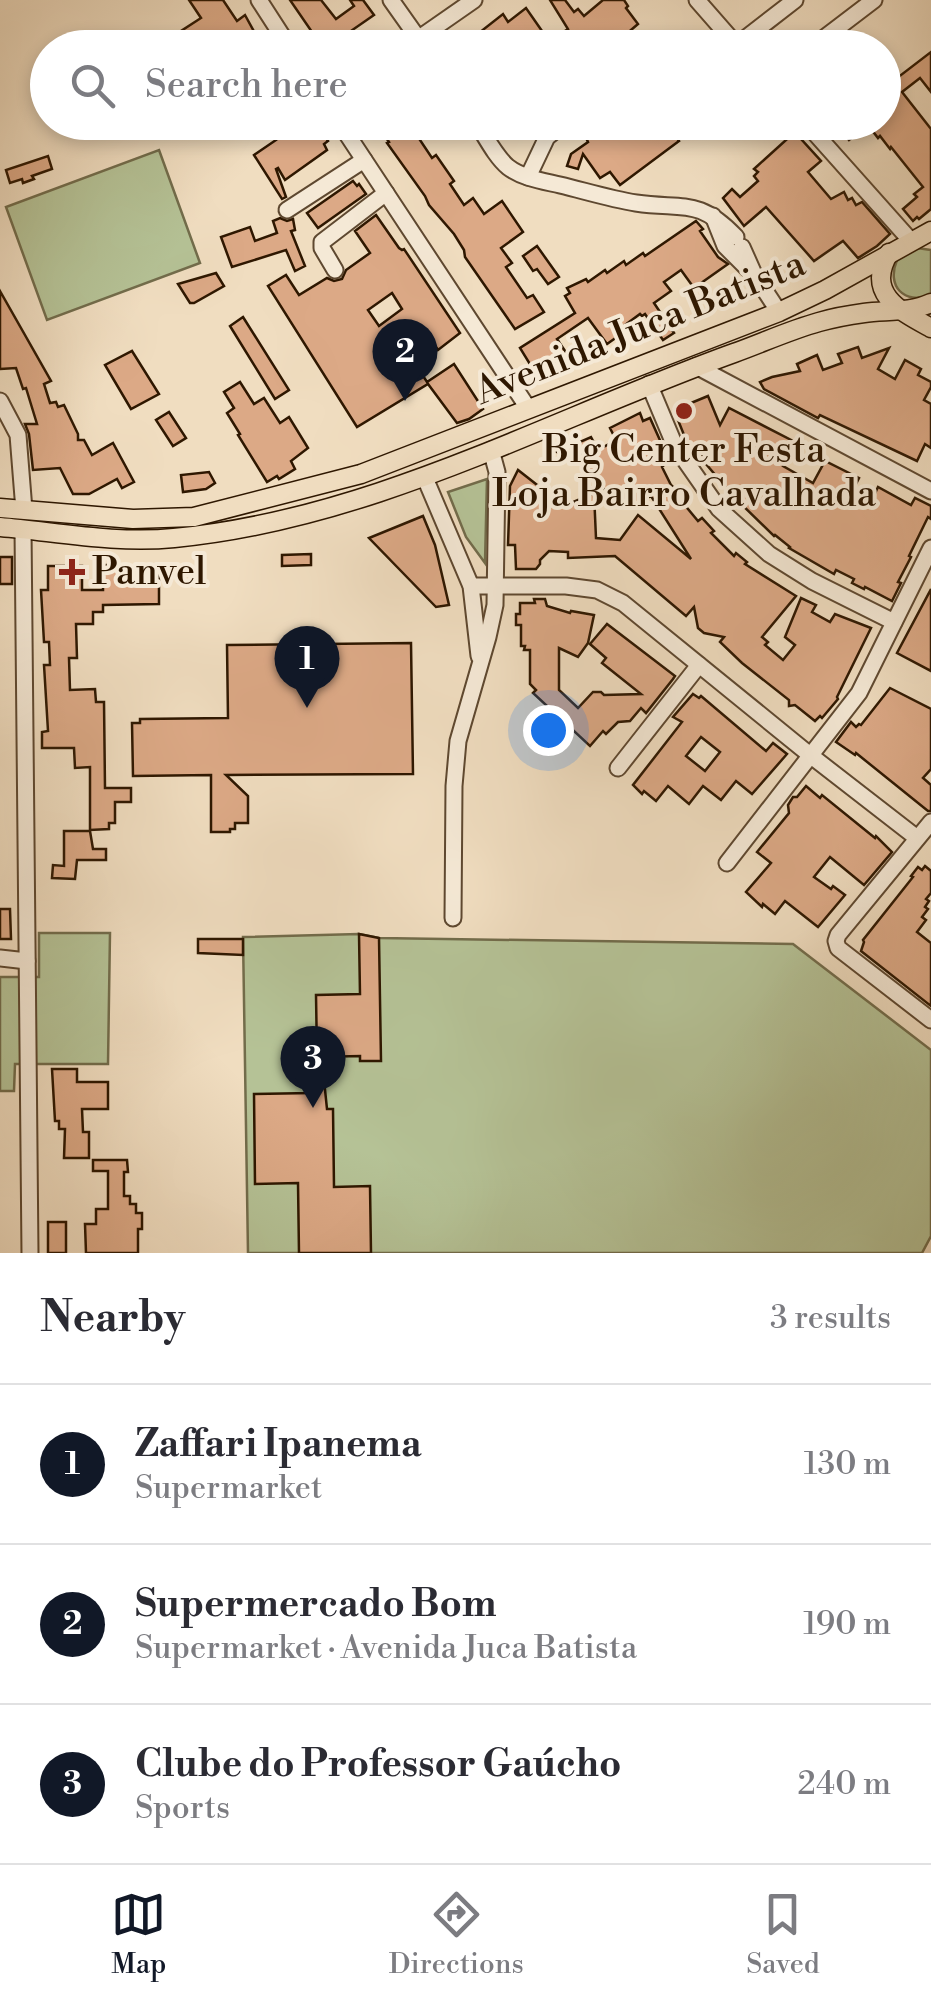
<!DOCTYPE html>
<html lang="en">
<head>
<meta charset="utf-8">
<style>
	body { margin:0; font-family:"Libre Bodoni",serif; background:#f7f7f7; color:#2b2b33 }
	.you { position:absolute; left:548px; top:730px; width:35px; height:35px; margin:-25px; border:8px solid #fff; border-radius:50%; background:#1a73e8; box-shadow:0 0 0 15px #1a73e833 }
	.badge { display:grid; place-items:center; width:65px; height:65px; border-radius:50%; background:#111827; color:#fff; font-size:32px; font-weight:700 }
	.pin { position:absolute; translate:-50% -82px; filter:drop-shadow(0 2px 5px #0008) }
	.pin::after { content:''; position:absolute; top:52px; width:35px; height:30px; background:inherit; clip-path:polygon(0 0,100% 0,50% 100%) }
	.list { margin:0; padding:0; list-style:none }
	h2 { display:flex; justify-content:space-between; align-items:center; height:130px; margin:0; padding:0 40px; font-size:42px }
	h2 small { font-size:32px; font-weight:400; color:#7c7c81 }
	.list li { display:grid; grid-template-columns:65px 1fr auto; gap:30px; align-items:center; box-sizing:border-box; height:160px; padding:0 40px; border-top:2px solid #e1e1e2 }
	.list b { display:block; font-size:38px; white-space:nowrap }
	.list p { margin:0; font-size:32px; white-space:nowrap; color:#7c7c81 }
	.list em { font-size:32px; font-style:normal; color:#7c7c81 }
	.icon { flex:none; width:55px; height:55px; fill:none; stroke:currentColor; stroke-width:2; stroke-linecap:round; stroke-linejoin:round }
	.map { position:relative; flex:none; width:931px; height:1253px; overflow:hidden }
	.search { position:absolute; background:#fff; box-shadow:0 5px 15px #0003; left:30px; right:30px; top:30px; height:110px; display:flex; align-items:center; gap:25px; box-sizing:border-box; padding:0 35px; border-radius:55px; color:#7c7c81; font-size:38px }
	.sheet { height:610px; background:#fff }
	nav { display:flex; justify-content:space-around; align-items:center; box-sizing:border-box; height:140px; border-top:2px solid #e1e1e2; background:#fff; font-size:28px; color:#7c7c81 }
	nav a { display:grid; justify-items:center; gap:5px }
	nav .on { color:#111827 }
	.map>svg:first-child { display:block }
	.green { fill:#b5c296; stroke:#726c4b; stroke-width:2.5 }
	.building { fill:#dca986; stroke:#2e1700; stroke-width:2.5; fill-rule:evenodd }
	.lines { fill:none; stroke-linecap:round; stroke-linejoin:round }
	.minor-casing { stroke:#5e4830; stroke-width:19 }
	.major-casing { stroke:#2e1700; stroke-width:21 }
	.minor { stroke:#f5e9d6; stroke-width:15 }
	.major { stroke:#f0ddc0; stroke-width:18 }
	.poi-dot { fill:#8f2418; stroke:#f5e9d6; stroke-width:4 }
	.labels { text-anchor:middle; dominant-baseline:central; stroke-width:8; stroke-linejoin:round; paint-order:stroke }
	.street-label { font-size:38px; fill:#2e1700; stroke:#f5e9d6 }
	.poi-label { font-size:38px; fill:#2e1700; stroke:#f5e9d6 }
</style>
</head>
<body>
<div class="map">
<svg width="931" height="1253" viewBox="0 0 931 1253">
	<rect width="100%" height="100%" fill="#f0ddc0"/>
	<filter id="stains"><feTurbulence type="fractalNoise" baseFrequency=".002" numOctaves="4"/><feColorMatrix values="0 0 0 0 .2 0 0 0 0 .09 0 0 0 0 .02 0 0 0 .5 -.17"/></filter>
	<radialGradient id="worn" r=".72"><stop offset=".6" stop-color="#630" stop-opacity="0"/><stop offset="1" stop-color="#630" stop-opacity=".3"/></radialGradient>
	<!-- green -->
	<g class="green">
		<path d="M159,150l41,113 -153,57 -41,-113z"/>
		<path d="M917,248l14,2v45c-27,10 -45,-9 -34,-35z"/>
		<path d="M487,479l-2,84 -19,-26 -18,-45z"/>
		<path d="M39,933h71l-2,131h-93l-1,27h-14v-114h39z"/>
		<path d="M359,934l20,4 414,6 138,106v186l-9,17h-674l-5,-316z"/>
	</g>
	<!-- building -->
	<g class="building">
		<path d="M189,0h34l14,21 8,-6 18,33h-76l-9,-15 23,-15z"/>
		<path d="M290,0h31l15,19 18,-13 -4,-6h13l11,15 -26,18 10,15h-35z"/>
		<path d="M550,0h15l9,12 4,-3 6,7 19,-16h21l4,6 -2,2 12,16 -28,24h-168l17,-13 6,9 38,-30 5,8 18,-14 23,33 19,-12z"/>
		<path d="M931,52v40l-11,-14 -18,14 29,37v80l-12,10 -2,-2 -4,4 -10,-12 14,-12 -3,-3 9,-7 -32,-40 -1,2 -10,-13 -2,2 -10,-13 -19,15 -5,-6 -6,4 -6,-9 5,-4 -2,-3h49v-34z"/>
		<path d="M263,122h61l5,7 -6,4 5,8 -4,3 3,6 -42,30 -7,-12 -2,1 10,28 -4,2 -28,-44 22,-15z"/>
		<path d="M384,122h24l24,36 4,-3 18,26 -4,3 14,21 9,-7 11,16 18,-13 21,31 -22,16 11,15 -6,4 21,31 6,-3 11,17 -29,17 -50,-72 -1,-7 -10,-16 -25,-29 -4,-9 -38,-53 2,-1 -11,-16z"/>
		<path d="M619,122h39l10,14 5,-3 6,8 -59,44 -10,-13 -10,6 -17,-24 -5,15 -11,-3 4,-12 17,-12 -1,-2 15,-11 6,2z"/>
		<path d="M797,130l7,8 -2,2 19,21 -13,11 23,27 13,-7 4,8 4,-2 4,7 6,-3 28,32 -13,12 -19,12 -15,-17 -29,20 -48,-54 -22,19 -21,-28 9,-9 8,8 18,-16 -4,-5 4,-4 -4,-3z"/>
		<path d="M48,156l4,13 -20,7 2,3 -11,4 -1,-4 -12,4 -4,-13z"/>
		<path d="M353,181l4,5 2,-2 7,10 -48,34 -11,-15z"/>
		<path d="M376,215l23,33 3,2 2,-1 56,84 -22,17 -9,-14 -3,2 -6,-10 -19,14 26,40 27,-18 29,45 -14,10 -12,4 -29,-39 -71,43 -89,-141 18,-11 13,20 28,-17 7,3 8,-2 4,-9 24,-17 -15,-22zM392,293l10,16 -23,17 -11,-16z"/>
		<path d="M280,218l7,3 6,-2 2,11 -4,1 14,35 -10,5 -9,-21 -54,17 -11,-30 29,-10 5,14 22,-8 -4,-12z"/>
		<path d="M696,221l7,8 -3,2 18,26 10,7 -34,24 -13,-18 -17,12 7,9 -17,12 20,30 -11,7 -18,-26 -3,2 -2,-2 -19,14 3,4 -17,12 -19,-26 -31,21 10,15 -31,20 -16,-26 55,-35 -10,-17 5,-3 -3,-5 19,-9 2,3 17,-12 2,3 17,-12 2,4 17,-12 2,3z"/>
		<path d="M537,246l22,31 -11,7 -11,-15 -4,2 -10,-15z"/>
		<path d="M216,273l8,13 -30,17h-4l-12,-19z"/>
		<path d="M0,291l51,90 -7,3 6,19 6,-1 2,5 6,-2 14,29v6h6l8,15 21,-12 21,39 -12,6 -5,-9 -28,15h-16l-13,-26 -27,2 -4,-36 -4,-10h12l-11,-36 -3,1 -7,-21 -16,1z"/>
		<path d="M243,317l46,73 -14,9 -45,-73z"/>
		<path d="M858,347l4,11 27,-10 -11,21 17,10 10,-19 16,9 -3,6 13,7v5l-7,13 7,4v44l-6,-4 -8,17 -97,-46 -2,3 -54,-29 -4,-7 12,-5 28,-6 -3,-7 20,-9 6,15 19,-7 -4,-9z"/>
		<path d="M132,351l27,43 -28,15 -26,-44z"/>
		<path d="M240,382l14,22 10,-6 16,25 9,-6 19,31 -17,13 4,8 -16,10 -2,-3 -10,6 -29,-47 2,-1 -13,-21 7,-5 -10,-16z"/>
		<path d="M708,396l12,29 9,-17 66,34 -12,24 30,17 12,-22 34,17 -8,16 19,10 8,-17 33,18 4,-7 16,8v13l-3,-2 -19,39 2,1 -13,25 3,1 -9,18 -27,-14 -1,2 -12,-6 2,-4 -18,-9 -2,4 -45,-26 1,-1 -15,-12 -1,1 -39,-38 -29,-34 2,-2 -10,-13 -6,2 -4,-6 -14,-35z"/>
		<path d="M169,412l17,26 -13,8 -17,-26z"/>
		<path d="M640,413l3,8 7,-3 13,29 -6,3 7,15 -2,2 9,18 7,7 2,-2 6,11 -3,2 15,18 4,-3 12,13 -3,2 23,23 2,-3 11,9 -2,2 51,32 -34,41 6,5 -3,3 18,15 12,-15 -10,-8 16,-39 15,7 -4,7 18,10 5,-8 36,14 -34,69 1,2 -16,19 -2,-2 -5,5 -20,-16 -6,1v-6l-47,-37 -22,-21 4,-5 -20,-4 -6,-5 -4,-21 -8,9 -71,-60 -47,2v-6l-19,-1 -9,9v4l-4,5h-20l-1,-24h-7l2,-59 8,-16 46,36 30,-13 2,45 24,2 18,-25 53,44 -40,-63 -22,12 -43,-33 5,-2 -13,-24 -5,7 -6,3 -10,-7 34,-15 7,13 18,-10 -6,-12z"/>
		<path d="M209,472l6,11 -9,6 -23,3 -2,-17z"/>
		<path d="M423,516l12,29 14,60 -13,2 -67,-69z"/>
		<path d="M311,554v11l-29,1v-11z"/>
		<rect x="0" y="557" width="12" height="27"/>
		<path d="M103,565h19v3l37,-3v39l-56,1v7h-10v12h-17l1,34h-8l1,32 25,-1 1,13h8l1,86h26v14h-16v21h-6v6l-19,1v-63l-15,1 -1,-20h-32v-16l6,-1 -4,-66h6l-1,-23h-5l-3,-52h7v-24h34v24h21z"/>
		<path d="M931,589v82l-34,-18z"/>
		<path d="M534,599h11l2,7 23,7 1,-2 23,4 -6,28 -10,14 -19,-9v42l19,18 15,-16h8l3,3 37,-1 -39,-31 4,-5 -16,-14 17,-20 68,52 -2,3 -27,34 -5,-5 -11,13 -12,1 -12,12 -3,-3 -13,15 -57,-53 3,-3 -6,-6v-34h-6l1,-4h-4v-21h-5v-11h4v-11h15z"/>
		<path d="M411,643l2,131 -187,1 22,21v27h-13v6h-5v3h-19v-57l-78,1 -1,-53h8v-4l88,-1 -1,-73z"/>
		<path d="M890,688l41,21v60l-8,9 8,7v26h-3l-72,-58 -1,2 -19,-13 15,-20 5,5 3,-3 2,1z"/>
		<path d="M693,694l6,4 2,-2 65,55 7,-8 14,11 -35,40 -16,-13 -15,19 -18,-14 -14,18 -21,-18 -12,15 -12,-10 -2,3 -9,-9 49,-63 -9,-5zM701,737l19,15 -15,19 -19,-15z"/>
		<path d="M806,786l14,12 2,-3 53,43 1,-2 16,16 -28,33 -34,-28 -16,20 17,12 2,-3 12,9 -27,32 -33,-26 -10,13 -12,-10 -1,3 -16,-15 25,-29 -14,-11 32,-39 -1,-8 5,-8h4z"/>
		<path d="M64,831h26l3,18h13v11h-29l-2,19 -23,-1 1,-13 11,1z"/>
		<path d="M925,866l6,5v22l-5,6 3,2 -4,6 3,2 -6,8 4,3 -9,12 14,11v63l-70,-55 3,-9 -1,-2 50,-63 -2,-1 7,-9 4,3z"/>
		<path d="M0,909h10l1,30h-11z"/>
		<path d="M359,934l20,4 2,123h-21v-5l-43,1 -1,-62 44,-1z"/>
		<path d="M198,939h45v16l-45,-2z"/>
		<path d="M52,1069h25v13h31v27h-26l1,23h6v26h-25l1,-29h-6v-8h-4z"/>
		<path d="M311,1080h13l3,29h6l1,78 36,-1 1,67h-72l-1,-70 -43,1 -1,-90 57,-1z"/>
		<path d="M93,1160h34l1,12h-4v24h6v8h6v9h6v16h-4v24h-52l-1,-29h11v-15h12v-38h-15z"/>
		<rect x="48" y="1222" width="18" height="31"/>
	</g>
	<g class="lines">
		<!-- minor casing -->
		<g class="minor-casing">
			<g id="minor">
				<path d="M259,0l31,48"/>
				<path d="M391,0l34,48"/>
				<path d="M697,0l42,48"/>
				<path d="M418,39l56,-39"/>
				<path d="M737,45l58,-45"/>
				<path d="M811,48l63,-48"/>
				<path d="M339,122l189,286"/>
				<path d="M476,122c10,15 19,34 32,45 14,11 35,14 52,18 25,6 51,14 76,18 47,7 62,-6 100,34"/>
				<path d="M805,122l106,119"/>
				<path d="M528,177l19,-40 19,-15"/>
				<path d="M287,210l77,-50"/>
				<path d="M713,216l12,30 23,23"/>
				<path d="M742,247l12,27 25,38"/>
				<path d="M335,270l-13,-22v-6l64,-49"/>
				<path d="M696,366l235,125"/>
				<path d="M649,384l26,62 44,63 50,45 43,27 82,41"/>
				<path d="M0,401l18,34 6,75"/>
				<path d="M425,478l46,108 8,70"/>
				<path d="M23,529l7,724"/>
				<path d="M471,586h95l31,4 26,13 187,152 107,83"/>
				<path d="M618,768l81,-103"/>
				<path d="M931,822l-93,113 -2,6 2,7 93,72"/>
				<path d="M727,863l132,-170 72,-145"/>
				<path d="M453,918l1,-132 4,-45 30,-104 7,-32 2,-133 -6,-22"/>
				<path d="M0,958l27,3"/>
			</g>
		</g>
		<!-- major casing -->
		<g class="major-casing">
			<g id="major">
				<path d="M889,253c-24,41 11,58 42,75"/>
				<path d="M0,508l133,11 61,-2 167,-43 418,-162 46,-22 106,-59"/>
				<path d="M0,527c57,5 117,17 174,11 199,-19 374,-118 560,-185 28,-10 56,-23 85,-31 14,-4 30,-7 45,-9 22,-3 46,0 67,-10"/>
			</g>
		</g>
		<!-- minor -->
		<use href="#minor" class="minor"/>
		<!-- major -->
		<use href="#major" class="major"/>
	</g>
	<!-- markers -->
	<g class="poi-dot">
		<circle cx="684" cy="411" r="10"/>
		<path d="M67 557h10v10h10v10h-10v10h-10v-10h-10v-10h10z"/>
	</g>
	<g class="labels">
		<!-- street labels -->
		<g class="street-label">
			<text transform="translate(640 328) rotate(-22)">Avenida Juca Batista</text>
		</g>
		<!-- poi labels -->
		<g class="poi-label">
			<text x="684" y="450">Big Center Festa<tspan x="684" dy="44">Loja Bairro Cavalhada</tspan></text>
			<text x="92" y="572" text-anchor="start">Panvel</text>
		</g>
	</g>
	<rect width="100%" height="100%" filter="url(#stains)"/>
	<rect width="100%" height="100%" fill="url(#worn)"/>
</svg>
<div class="you"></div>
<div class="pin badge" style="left:307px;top:708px">1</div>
<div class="pin badge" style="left:405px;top:401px">2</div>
<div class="pin badge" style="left:313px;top:1108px">3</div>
<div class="search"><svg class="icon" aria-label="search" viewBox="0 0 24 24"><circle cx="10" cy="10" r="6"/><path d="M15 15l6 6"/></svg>Search here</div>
</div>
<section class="sheet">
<h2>Nearby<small>3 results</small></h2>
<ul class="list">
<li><span class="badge">1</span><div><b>Zaffari Ipanema</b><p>Supermarket</p></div><em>130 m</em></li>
<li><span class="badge">2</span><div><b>Supermercado Bom</b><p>Supermarket · Avenida Juca Batista</p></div><em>190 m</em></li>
<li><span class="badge">3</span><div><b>Clube do Professor Gaúcho</b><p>Sports</p></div><em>240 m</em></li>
</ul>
</section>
<nav>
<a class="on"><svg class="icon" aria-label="map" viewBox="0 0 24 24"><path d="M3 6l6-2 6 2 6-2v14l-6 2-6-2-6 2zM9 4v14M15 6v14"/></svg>Map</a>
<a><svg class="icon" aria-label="directions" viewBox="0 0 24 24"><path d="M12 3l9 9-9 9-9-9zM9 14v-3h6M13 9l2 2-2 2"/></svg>Directions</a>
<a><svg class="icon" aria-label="saved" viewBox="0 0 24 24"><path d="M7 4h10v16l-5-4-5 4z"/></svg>Saved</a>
</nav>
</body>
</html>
